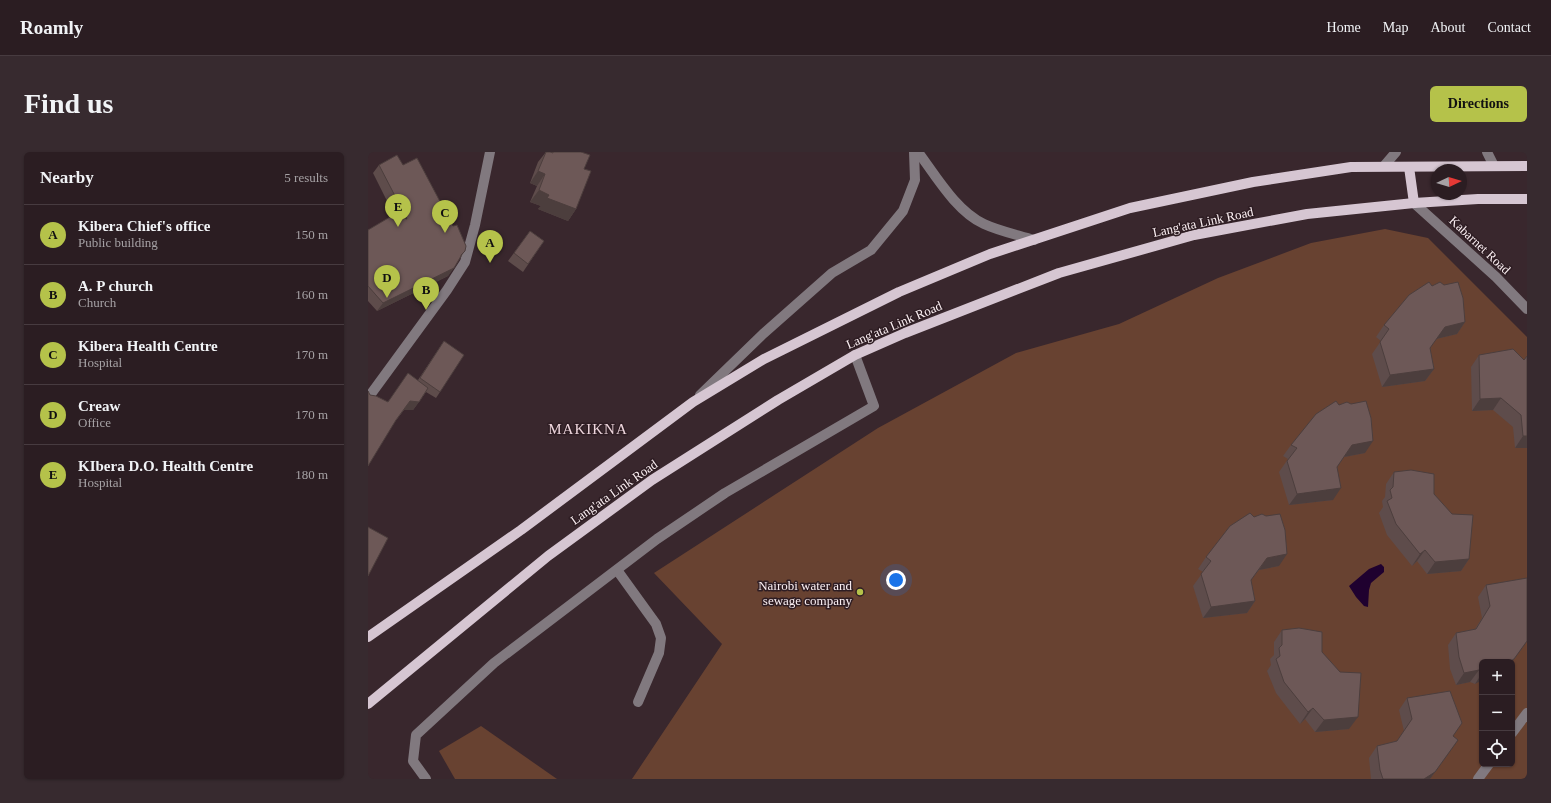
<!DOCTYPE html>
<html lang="en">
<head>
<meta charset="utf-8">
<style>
	body { margin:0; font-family:Georgia,serif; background:#372a2f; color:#f1f3f6 }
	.controls { position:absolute; right:12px; bottom:12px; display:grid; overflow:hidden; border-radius:6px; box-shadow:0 1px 3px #0004 }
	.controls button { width:36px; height:36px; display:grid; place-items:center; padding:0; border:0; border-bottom:1px solid #473b40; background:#2b1d22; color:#f1f3f6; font:20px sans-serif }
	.compass { position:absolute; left:1063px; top:12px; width:36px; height:36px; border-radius:50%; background:#2b1d22; box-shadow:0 1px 3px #0004; rotate:86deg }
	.you { position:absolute; left:528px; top:428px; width:14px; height:14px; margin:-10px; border:3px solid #fff; border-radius:50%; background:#1a73e8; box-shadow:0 0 0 6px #1a73e833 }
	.badge { display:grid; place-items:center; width:26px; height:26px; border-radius:50%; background:#b5c24a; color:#111; font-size:13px; font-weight:700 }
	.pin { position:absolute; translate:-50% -33px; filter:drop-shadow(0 1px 2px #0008) }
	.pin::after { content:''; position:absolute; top:21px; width:14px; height:12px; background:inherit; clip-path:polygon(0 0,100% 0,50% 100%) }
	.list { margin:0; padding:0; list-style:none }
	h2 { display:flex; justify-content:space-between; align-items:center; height:52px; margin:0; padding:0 16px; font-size:17px }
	h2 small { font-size:13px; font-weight:400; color:#a6a2a5 }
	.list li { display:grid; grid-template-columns:26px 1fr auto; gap:12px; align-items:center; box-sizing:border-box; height:60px; padding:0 16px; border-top:1px solid #473b40 }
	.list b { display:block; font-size:15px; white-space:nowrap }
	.list p { margin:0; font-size:13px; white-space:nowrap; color:#a6a2a5 }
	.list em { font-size:13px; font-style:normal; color:#a6a2a5 }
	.icon { flex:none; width:22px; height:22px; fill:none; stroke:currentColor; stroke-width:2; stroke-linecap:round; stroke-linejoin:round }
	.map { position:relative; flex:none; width:1159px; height:627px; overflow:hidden; border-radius:6px }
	header { display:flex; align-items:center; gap:24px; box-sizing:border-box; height:56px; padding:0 20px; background:#2b1d22; border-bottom:1px solid #473b40 }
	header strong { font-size:19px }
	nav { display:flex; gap:22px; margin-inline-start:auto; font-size:14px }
	.intro { display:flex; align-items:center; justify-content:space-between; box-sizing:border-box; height:96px; padding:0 24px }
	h1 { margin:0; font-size:28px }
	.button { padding:10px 18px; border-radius:6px; background:#b5c24a; color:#111; font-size:14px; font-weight:700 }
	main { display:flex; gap:24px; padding:0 24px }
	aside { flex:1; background:#2b1d22; border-radius:6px; box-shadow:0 1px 3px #0004 }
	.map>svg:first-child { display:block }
	.green { fill:#684231; fill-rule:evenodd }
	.water { fill:#1f012f }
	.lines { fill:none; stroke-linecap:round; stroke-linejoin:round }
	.minor { stroke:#81797f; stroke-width:10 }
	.major { stroke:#d6c6d2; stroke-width:10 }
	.wall { fill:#5e4c4b }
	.shaded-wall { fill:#4c3e3d }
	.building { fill:#6d5857; stroke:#4c3e3d }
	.poi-dot { fill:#b5c24a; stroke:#2e1d23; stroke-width:1.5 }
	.labels { text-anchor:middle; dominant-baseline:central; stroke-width:3; stroke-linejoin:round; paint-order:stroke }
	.street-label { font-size:13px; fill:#fbeff2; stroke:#2e1d23 }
	.poi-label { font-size:13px; fill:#fbeff2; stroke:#2e1d23; text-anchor:end }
	.quarter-label { font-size:15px; letter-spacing:1px; fill:#eed6dd; stroke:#2e1d23 }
</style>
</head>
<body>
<header>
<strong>Roamly</strong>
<nav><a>Home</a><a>Map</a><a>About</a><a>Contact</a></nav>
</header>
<div class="intro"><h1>Find us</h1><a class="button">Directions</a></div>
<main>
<aside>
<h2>Nearby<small>5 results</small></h2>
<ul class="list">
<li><span class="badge">A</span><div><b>Kibera Chief's office</b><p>Public building</p></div><em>150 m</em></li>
<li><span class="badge">B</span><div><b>A. P church</b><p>Church</p></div><em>160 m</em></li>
<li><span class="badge">C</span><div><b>Kibera Health Centre</b><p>Hospital</p></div><em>170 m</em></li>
<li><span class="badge">D</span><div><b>Creaw</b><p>Office</p></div><em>170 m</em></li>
<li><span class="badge">E</span><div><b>KIbera D.O. Health Centre</b><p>Hospital</p></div><em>180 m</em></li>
</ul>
</aside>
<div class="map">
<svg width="1159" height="627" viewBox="0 0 1159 627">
	<rect width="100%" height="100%" fill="#39272d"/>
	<!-- green -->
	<g class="green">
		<path d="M1017,77l43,9 99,99v442h-895l90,-135 -68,-71 224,-145 138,-75 103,-29 99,-46 93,-35zM1114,510h30v102h-30z"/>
		<path d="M113,574l76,53h-102l-16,-28z"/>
	</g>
	<!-- water -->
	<path class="water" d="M1013,412l3,3v5l-13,11 -2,7 -1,17 -4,-1 -8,-9 -7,-11 20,-17z"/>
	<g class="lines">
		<!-- minor -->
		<g class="minor">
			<path d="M550,0c18,24 38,59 66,72 15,7 34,11 50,16"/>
			<path d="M1119,0l7,14"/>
			<path d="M1016,14l12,-14"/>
			<path d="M1046,51l82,74 31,32"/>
			<path d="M332,243l63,-61 69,-61 39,-23 32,-39 12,-31 -1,-28"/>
			<path d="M0,246l79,-108 18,-28 10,-37 15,-73"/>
			<path d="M249,418l39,54 5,14 -2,15 -21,49"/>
			<path d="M1144,581l15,-20"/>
			<path d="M58,627l-13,-18 3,-26 78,-72 163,-124 68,-46 149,-87 -19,-51"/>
			<path d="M1110,627l11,-15"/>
		</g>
		<!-- major -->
		<g class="major">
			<path d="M1041,15l5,36"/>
			<path d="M0,485l153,-107 172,-128 71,-43 135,-67 91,-38 140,-46 123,-26 98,-15 176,-1"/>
			<path d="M0,552l180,-148 104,-76 126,-80 77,-45 50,-22 154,-60 135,-38 113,-21 107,-11 64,-4h49"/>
		</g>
	</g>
	<!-- wall -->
	<g class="wall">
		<path d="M178,0h35l3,17 -8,40 -8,12 -30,-12 3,-3 -11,-4 7,-16 -7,-3 8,-21z"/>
		<path d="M11,13h24l62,86 -17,25 -71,35 -9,-10v-71l26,-15 -21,-42z"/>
		<path d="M162,79l14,10 -21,31 -15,-11z"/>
		<path d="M1097,170l-8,12 -21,5 -6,9 4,21 -9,12 -43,6 -10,-33 9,-13 -5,-4 8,-12z"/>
		<path d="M76,189l-4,51 -4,6 -10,-6 -13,18h-9l-11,14 -23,-29 17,7 31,-22z"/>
		<path d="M1111,203l45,5 3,-4v92h-12l-2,-21 -20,-17 -21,1 -1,-44z"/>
		<path d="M923,293l74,8 -21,4 -7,10 -4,33 -44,5 -10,-33 9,-13 -5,-3z"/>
		<path d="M1026,320l40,22 35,65 -8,12 -34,3 -10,-13 -5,5 -25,-31 -8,-22 4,-6 -1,-6 3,-4 1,-13z"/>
		<path d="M838,405l73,9 -20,4 -8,10 4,21 -8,12 -44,5 -10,-32 10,-14 -5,-3z"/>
		<path d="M1159,426v63l-15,21h-30v18l-7,4 -5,-2 -14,3 -6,-16 -2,-24 8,-12 19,-4 7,-11 -4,-21 8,-12z"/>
		<path d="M914,478l40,22 27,77 -34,3 -10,-13 -5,5 -24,-31 -9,-22 4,-6 -1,-6 4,-4v-13z"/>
		<path d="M1039,546l46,38 5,4 -28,39h-59l-2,-21 8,-12 20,-5 7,-10 -5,-21z"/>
	</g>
	<!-- shaded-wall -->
	<g class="shaded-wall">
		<path d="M170,19l7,3 -8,12 -7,-3z"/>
		<path d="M171,38l10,5 27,14 -8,12 -30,-12 3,-3 -11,-4z"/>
		<path d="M86,116l-6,8 -71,35 6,-8z"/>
		<path d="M1097,170l-8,12 -21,5 9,-12z"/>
		<path d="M1066,217l-9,12 -43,6 8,-12z"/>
		<path d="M1133,246l-8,12 -21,1 8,-12z"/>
		<path d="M42,249l9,1 -6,8h-9l-14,18z"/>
		<path d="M1155,284h4v12h-12z"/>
		<path d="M1005,289l-8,12 -21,4 8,-12z"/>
		<path d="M973,336l-8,12 -44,5 8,-11z"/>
		<path d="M1057,398l-8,11 -5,5 8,-12z"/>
		<path d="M919,402l-8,12 -20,4 8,-12z"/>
		<path d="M1101,407l-8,12 -34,3 8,-12z"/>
		<path d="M887,449l-8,12 -44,5 8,-11z"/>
		<path d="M1159,489l-15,21h-3z"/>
		<path d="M1111,518l-9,12 -14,3 8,-12z"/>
		<path d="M1114,521v7l-7,4z"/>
		<path d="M945,556l-8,11 -5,5 8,-12z"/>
		<path d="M990,565l-9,12 -34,3 9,-12z"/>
		<path d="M1090,588l-28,39h-6z"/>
	</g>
	<!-- building -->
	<g class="building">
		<path d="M178,0h4l3,1v-1h28l9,3 -6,14 7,2 -15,38 -29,-11 2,-3 -10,-5 6,-16 -7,-3z"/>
		<path d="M29,3l6,10 14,-7 36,68 4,-1 9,21 -1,5 -4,4v1l-7,12 -71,35 -15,-17v-56l27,-16 12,5 -28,-54z"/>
		<path d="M162,79l14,10 -16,23 -14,-11z"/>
		<path d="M1061,130l3,4 8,-4 4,3 14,-3 5,16 2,24 -20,5 -15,21 4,21 -44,6 -10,-33 9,-13 -5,-4 25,-30z"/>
		<path d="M76,189l20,14 -24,37 -20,-14z"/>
		<path d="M1145,197l11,11 3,-4v80h-4l-2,-21 -20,-17 -21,1 -1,-44z"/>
		<path d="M40,221l20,15 -9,14 -9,-1 -14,19 -28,46v-75l2,4 6,1 12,6z"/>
		<path d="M968,249l3,4 8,-3 4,2 15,-3 5,17 2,23 -21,4 -15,22 4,21 -44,6 -10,-33 10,-13 -6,-3 25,-31z"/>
		<path d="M1043,318l23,4v20l18,20 21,1 -4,44 -34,3 -10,-12 -5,4 -24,-30 -9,-23 5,-3 -2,-8 3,-3 1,-15z"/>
		<path d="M882,361l4,4 8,-3 4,2 14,-2 5,16 2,24 -20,4 -16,22 4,21 -44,6 -10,-33 10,-13 -5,-4 24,-31z"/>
		<path d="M0,375l20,11 -20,38z"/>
		<path d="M1159,426v63l-13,18 -5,3h-27v10l-3,-2 -15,3 -5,-16 -3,-24 20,-4 14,-23 -4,-21z"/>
		<path d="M931,476l23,4v20l18,20 21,1 -3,44 -34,3 -11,-12 -5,4 -24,-30 -8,-23 4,-3 -1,-8 3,-3v-15z"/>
		<path d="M1082,539l12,32 -9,13 5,4 -23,32 -11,7h-41l-3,-9 -3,-24 20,-5 15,-22 -5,-21z"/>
	</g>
	<!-- markers -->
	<circle class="poi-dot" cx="492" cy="440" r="4"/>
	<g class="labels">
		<!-- street labels -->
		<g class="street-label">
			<text transform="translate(835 70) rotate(-12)">Lang'ata Link Road</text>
			<text transform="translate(1112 93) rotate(43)">Kabarnet Road</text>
			<text transform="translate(526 173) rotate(-23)">Lang'ata Link Road</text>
			<text transform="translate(246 340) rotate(-35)">Lang'ata Link Road</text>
		</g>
		<!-- poi labels -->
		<g class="poi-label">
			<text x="484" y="433">Nairobi water and<tspan x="484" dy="15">sewage company</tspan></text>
		</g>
		<!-- quarter labels -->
		<g class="quarter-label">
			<text x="220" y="277">MAKIKNA</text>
		</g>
	</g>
</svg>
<div class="controls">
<button>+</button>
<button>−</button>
<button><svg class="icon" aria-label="locate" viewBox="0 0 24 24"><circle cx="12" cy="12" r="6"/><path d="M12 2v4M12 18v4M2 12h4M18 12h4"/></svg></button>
</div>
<svg class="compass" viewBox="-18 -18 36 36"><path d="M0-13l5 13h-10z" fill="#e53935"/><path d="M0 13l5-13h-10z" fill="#a6a2a5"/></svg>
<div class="you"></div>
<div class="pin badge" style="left:122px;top:111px">A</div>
<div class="pin badge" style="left:58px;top:158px">B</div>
<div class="pin badge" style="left:77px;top:81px">C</div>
<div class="pin badge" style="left:19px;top:146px">D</div>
<div class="pin badge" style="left:30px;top:75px">E</div>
</div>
</main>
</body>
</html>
